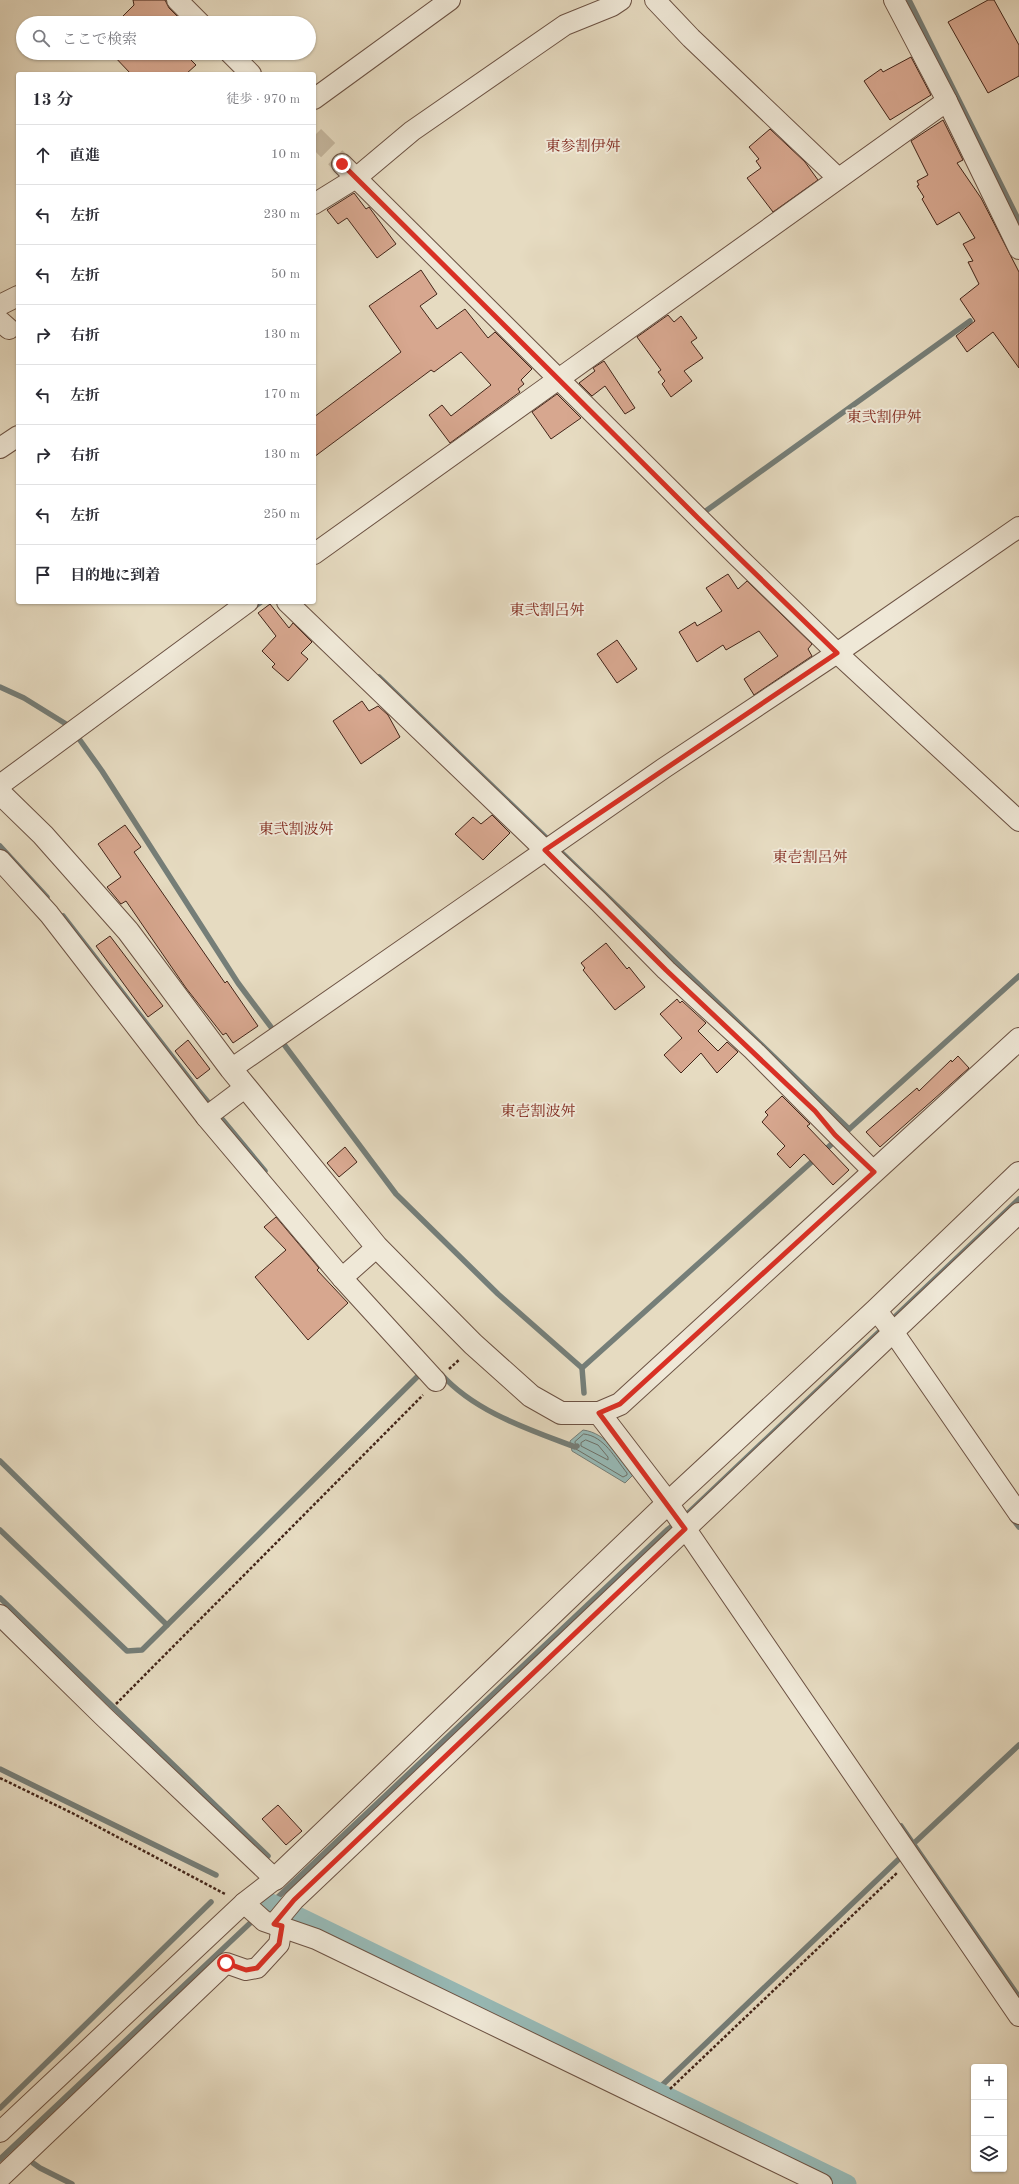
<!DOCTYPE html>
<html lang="ja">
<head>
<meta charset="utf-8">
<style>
	body { margin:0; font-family:"Old Standard TT","Noto Serif JP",serif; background:#f7f7f7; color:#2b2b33 }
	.controls { position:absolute; right:12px; bottom:12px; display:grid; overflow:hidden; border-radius:4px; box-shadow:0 1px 3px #0004 }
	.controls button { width:36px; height:36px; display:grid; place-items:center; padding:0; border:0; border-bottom:1px solid #e1e1e2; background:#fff; color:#2b2b33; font:20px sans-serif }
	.stop { position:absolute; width:12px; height:12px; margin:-9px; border:3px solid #d93025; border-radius:50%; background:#fff }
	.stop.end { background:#d93025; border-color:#fff; box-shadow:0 1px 4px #0008 }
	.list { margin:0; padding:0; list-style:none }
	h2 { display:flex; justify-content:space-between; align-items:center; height:52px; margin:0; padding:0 16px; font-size:17px }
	h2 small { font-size:13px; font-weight:400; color:#7c7c81 }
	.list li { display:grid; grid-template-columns:26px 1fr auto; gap:12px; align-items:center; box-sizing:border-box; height:60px; padding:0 16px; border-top:1px solid #e1e1e2 }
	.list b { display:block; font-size:15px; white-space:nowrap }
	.list em { font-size:13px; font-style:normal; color:#7c7c81 }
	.icon { flex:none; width:22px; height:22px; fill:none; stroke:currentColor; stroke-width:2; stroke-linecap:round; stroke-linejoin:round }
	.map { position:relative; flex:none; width:1019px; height:2184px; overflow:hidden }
	.search { position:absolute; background:#fff; box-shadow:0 1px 3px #0004; left:16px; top:16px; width:300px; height:44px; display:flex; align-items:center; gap:10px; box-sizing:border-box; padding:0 14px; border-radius:22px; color:#7c7c81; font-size:15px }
	.panel { position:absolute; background:#fff; box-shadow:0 1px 3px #0004; left:16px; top:72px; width:300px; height:532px; border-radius:4px }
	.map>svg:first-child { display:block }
	.water { fill:#97bab7; stroke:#757e78 }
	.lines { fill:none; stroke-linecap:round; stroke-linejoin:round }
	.shore { stroke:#6d7068; stroke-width:1 }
	.stream { stroke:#757e78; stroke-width:5.5 }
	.canal { stroke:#97bab7; stroke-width:19 }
	.building { fill:#d7a78f; stroke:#432519 }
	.minor-tunnel { stroke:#c5b79f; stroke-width:20; stroke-dasharray:20 10; stroke-linecap:butt }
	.minor-casing { stroke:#6c5243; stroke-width:22 }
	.tertiary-casing { stroke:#6c5243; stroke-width:24 }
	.path { stroke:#432519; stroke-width:2.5; stroke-dasharray:3 2; stroke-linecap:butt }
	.minor { stroke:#efe8d7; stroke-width:20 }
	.tertiary { stroke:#efe8d7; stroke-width:22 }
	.route { stroke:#d93025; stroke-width:5 }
	.labels { text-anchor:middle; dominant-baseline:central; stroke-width:4; stroke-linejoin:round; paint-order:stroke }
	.neighbourhood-label { font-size:15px; fill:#7a1f14; stroke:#efe8d7 }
</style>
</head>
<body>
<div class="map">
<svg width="1019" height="2184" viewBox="0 0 1019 2184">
	<rect width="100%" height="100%" fill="#e6dbc1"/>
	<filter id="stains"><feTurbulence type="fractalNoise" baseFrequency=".005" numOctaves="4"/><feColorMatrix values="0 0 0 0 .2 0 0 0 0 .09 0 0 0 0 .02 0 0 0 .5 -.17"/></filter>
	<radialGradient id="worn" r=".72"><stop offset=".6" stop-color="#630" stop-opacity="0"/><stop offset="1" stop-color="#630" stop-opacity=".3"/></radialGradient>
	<!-- water -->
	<path class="water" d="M583,1430c24,3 36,26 50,45l-8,8 -53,-32 -2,-10z"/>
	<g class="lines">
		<!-- shore -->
		<g class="shore">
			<path d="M584,1434c20,2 31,24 43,39v2l-4,2 -47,-28 -1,-7z"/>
			<path d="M586,1440l12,5 10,12v3l-27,-14v-3z"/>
		</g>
		<!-- stream -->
		<g class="stream">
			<path d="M909,0l110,221"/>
			<path d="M703,513l267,-192"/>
			<path d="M251,609l10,-7"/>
			<path d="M379,677l470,452"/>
			<path d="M0,687l24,11 42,26 11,12 25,35 136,212 158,211 102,100 84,74"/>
			<path d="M0,846l47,51"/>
			<path d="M63,916l135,174 67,81"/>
			<path d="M847,1131l172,-155"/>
			<path d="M823,1152l14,-13"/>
			<path d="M441,1374c34,38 87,55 134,73l2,-1"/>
			<path d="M584,1393l-2,-25 10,-9 224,-201"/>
			<path d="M0,1461l167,164"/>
			<path d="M1012,1518l7,9"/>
			<path d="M0,1530l127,121 15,-1 280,-278"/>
			<path d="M0,1598l268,258"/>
			<path d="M0,1769l216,106"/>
			<path d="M901,1826l118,171"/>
			<path d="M912,1845l107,-100"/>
			<path d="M656,2091l244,-233"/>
			<path d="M0,2108l211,-206"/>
			<path d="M0,2159l667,-629 17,-13 335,-318"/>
			<path d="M33,2163l7,5 32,16"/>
		</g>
		<!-- canal -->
		<path class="canal" d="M271,1903l576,281"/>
	</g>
	<!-- building -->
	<g class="building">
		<path d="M133,0h32l4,8 15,15h-68l18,-18z"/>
		<path d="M988,0h6l25,45v31l-31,17 -40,-71z"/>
		<path d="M111,53h73l12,12 -10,9h-55z"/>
		<path d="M911,57l20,38 -41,25 -26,-39 17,-12 2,3z"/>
		<path d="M943,120l20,40 -6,3 24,35 38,74v96l-26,-36 -26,20 -11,-16 19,-15 -15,-22 19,-15 -11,-22 5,-1 -10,-17 12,-6 -16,-26 -22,13 -15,-26 2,-2 -7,-11 2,-1 -2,-4 11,-6 -17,-34z"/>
		<path d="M770,129l35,33 13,18 -45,32 -26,-34 14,-10 -5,-7 3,-2 -10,-12z"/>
		<path d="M354,193l12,16 3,-2 27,37 -19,14 -30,-40 -9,6 -11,-14z"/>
		<path d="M421,270l16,24 -17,12 17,23 28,-20 23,29 7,-6 37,37 -11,11 3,4 -6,5 2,3 -70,51 -21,-28 13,-10 9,11 40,-31 -30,-33 -27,20 -3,-2 -117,87v-40l87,-65 -32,-46z"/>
		<path d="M668,315l6,7 7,-6 16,22 -6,4 12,16 -19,13 8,10 -21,16 -9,-13 3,-3 -7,-9 3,-2 -24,-33z"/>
		<path d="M604,361l31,47 -10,6 -20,-28 -13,10 -13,-13 16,-12 -2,-3z"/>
		<path d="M557,394l24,24 -30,21 -19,-27z"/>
		<path d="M728,574l10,15 9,-8 65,63 -4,5 4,7 -58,39 -10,-16 34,-23 -19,-25 -33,19 -3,-5 -26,17 -18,-30 16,-10 2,4 25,-15 -16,-23z"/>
		<path d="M270,604l19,24 4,-5 19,19 -11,11 7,6 -20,22 -16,-14 3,-3 -13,-13 14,-15 -18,-23z"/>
		<path d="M617,640l20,29 -20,14 -20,-29z"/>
		<path d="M362,701l7,10 9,-5 10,9 12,22 -39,27 -28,-43z"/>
		<path d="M492,815l18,18 -27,27 -28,-26 18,-17 8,7z"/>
		<path d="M125,825l16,22 -7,5 91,131 2,-2 31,45 -25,17 -7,-10 -3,2 -37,-47 -60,-87 -5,3 -14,-17 14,-10 -23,-33z"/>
		<path d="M110,936l53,70 -15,11 -52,-71z"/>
		<path d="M606,943l21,26 2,-2 16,20 -30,23 -32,-40 2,-2 -4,-5z"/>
		<path d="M677,999l3,4 2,-2 24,22 -8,8 20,20 9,-9 11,10 -21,21 -16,-20 -20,20 -17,-18 18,-17 -22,-24z"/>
		<path d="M188,1040l22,29 -13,10 -22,-28z"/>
		<path d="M958,1056l11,12 -89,79 -14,-15 51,-44 2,3 32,-31 1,2z"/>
		<path d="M782,1096l28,28 -3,2 42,44 -16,15 -29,-31 -14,14 -13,-14 8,-8 -23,-24 6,-7 -3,-3z"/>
		<path d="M345,1147l12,15 -18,15 -12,-14z"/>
		<path d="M276,1217l43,51 -2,2 31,33 -40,37 -53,-63 31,-27 -22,-23z"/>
		<path d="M278,1805l24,26 -16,14 -24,-26z"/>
	</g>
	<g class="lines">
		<!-- minor-tunnel -->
		<path class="minor-tunnel" d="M314,136l28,28"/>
		<!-- minor casing -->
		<g class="minor-casing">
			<g id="minor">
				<path d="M177,0l23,23"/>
				<path d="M655,0l36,38 147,140"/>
				<path d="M894,0l53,101 72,148"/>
				<path d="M230,53l21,21"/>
				<path d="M314,99l136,-99"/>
				<path d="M342,164l396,393 99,96 182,168"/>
				<path d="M314,204l42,-26 56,-47 153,-106 47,-19 9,-6"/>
				<path d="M0,305l18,-9"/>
				<path d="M0,321l9,8"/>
				<path d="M0,448l18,-12"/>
				<path d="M314,554l633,-453"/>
				<path d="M287,602l312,300 67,68 87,80 121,122"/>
				<path d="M0,785l248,-183"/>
				<path d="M0,860l49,54 157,203 136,161 94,103"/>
				<path d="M231,1069l433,-301 173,-115 182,-126"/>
				<path d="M206,1117l40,-30"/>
				<path d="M342,1278l35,-31"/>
				<path d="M876,1310l18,23 125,181"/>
				<path d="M668,1503l351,513"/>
				<path d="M0,1615l103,101 172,163 -31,24 -244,229"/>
				<path d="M244,1903l20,18 52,18 506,245"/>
				<path d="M274,1924l20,-24 725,-687"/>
				<path d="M0,2178l226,-215 20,7 11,-2 22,-24 3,-18"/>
			</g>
		</g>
		<!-- tertiary casing -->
		<g class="tertiary-casing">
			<g id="tertiary">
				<path d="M0,793l43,42 85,96 103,138 146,178 96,97 58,52 30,17h38l69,90"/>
				<path d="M599,1413l21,-9 399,-365"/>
				<path d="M275,1879l393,-376 208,-193 143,-137"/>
			</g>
		</g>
		<!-- path -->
		<g class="path">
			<path d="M449,1369l11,-10"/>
			<path d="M116,1704l307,-309"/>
			<path d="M0,1778l74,36 151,80"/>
			<path d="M670,2089l228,-217"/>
		</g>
		<!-- minor -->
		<use href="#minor" class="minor"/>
		<!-- tertiary -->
		<use href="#tertiary" class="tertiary"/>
	</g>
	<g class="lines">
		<!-- route -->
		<path class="route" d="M226,1963l20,7 11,-2 22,-24 3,-18 -8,-2 20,-24 391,-371 -86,-116 21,-9 254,-232 -39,-37 -20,-24 -149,-141 -121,-120 292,-197 -139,-135 -356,-354"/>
	</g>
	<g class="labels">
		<!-- neighbourhood labels -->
		<g class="neighbourhood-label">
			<text x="583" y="147">東参割伊舛</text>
			<text x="884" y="418">東弐割伊舛</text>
			<text x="547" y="611">東弐割呂舛</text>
			<text x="296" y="830">東弐割波舛</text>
			<text x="810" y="858">東壱割呂舛</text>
			<text x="538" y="1112">東壱割波舛</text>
		</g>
	</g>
	<rect width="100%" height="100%" filter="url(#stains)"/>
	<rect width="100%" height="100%" fill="url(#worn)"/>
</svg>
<div class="controls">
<button>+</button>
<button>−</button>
<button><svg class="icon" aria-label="layers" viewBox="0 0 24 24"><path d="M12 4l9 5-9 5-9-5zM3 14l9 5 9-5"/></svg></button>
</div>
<div class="stop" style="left:226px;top:1963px"></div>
<div class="stop end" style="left:342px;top:164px"></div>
<div class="search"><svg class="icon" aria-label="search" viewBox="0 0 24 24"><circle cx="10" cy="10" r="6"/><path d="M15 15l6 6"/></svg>ここで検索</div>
<section class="panel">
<h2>13 分<small>徒歩 · 970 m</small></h2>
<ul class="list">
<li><svg class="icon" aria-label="ahead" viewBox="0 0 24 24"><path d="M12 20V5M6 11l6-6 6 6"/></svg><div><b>直進</b></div><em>10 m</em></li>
<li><svg class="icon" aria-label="left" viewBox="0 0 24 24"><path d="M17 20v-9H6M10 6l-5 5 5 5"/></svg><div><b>左折</b></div><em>230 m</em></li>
<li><svg class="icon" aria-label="left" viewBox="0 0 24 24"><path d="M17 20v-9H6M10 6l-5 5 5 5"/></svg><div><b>左折</b></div><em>50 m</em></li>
<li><svg class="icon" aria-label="right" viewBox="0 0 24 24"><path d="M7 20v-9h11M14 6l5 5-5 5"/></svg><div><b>右折</b></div><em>130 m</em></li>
<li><svg class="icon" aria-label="left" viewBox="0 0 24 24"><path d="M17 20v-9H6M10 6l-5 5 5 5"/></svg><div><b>左折</b></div><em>170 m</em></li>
<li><svg class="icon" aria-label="right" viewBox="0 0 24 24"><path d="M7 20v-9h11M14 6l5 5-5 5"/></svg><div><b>右折</b></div><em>130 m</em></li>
<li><svg class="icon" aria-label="left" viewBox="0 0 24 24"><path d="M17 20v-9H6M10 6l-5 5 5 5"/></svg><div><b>左折</b></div><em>250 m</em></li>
<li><svg class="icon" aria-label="arrive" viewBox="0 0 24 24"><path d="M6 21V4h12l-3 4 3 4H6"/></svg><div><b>目的地に到着</b></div></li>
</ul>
</section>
</div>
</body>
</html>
